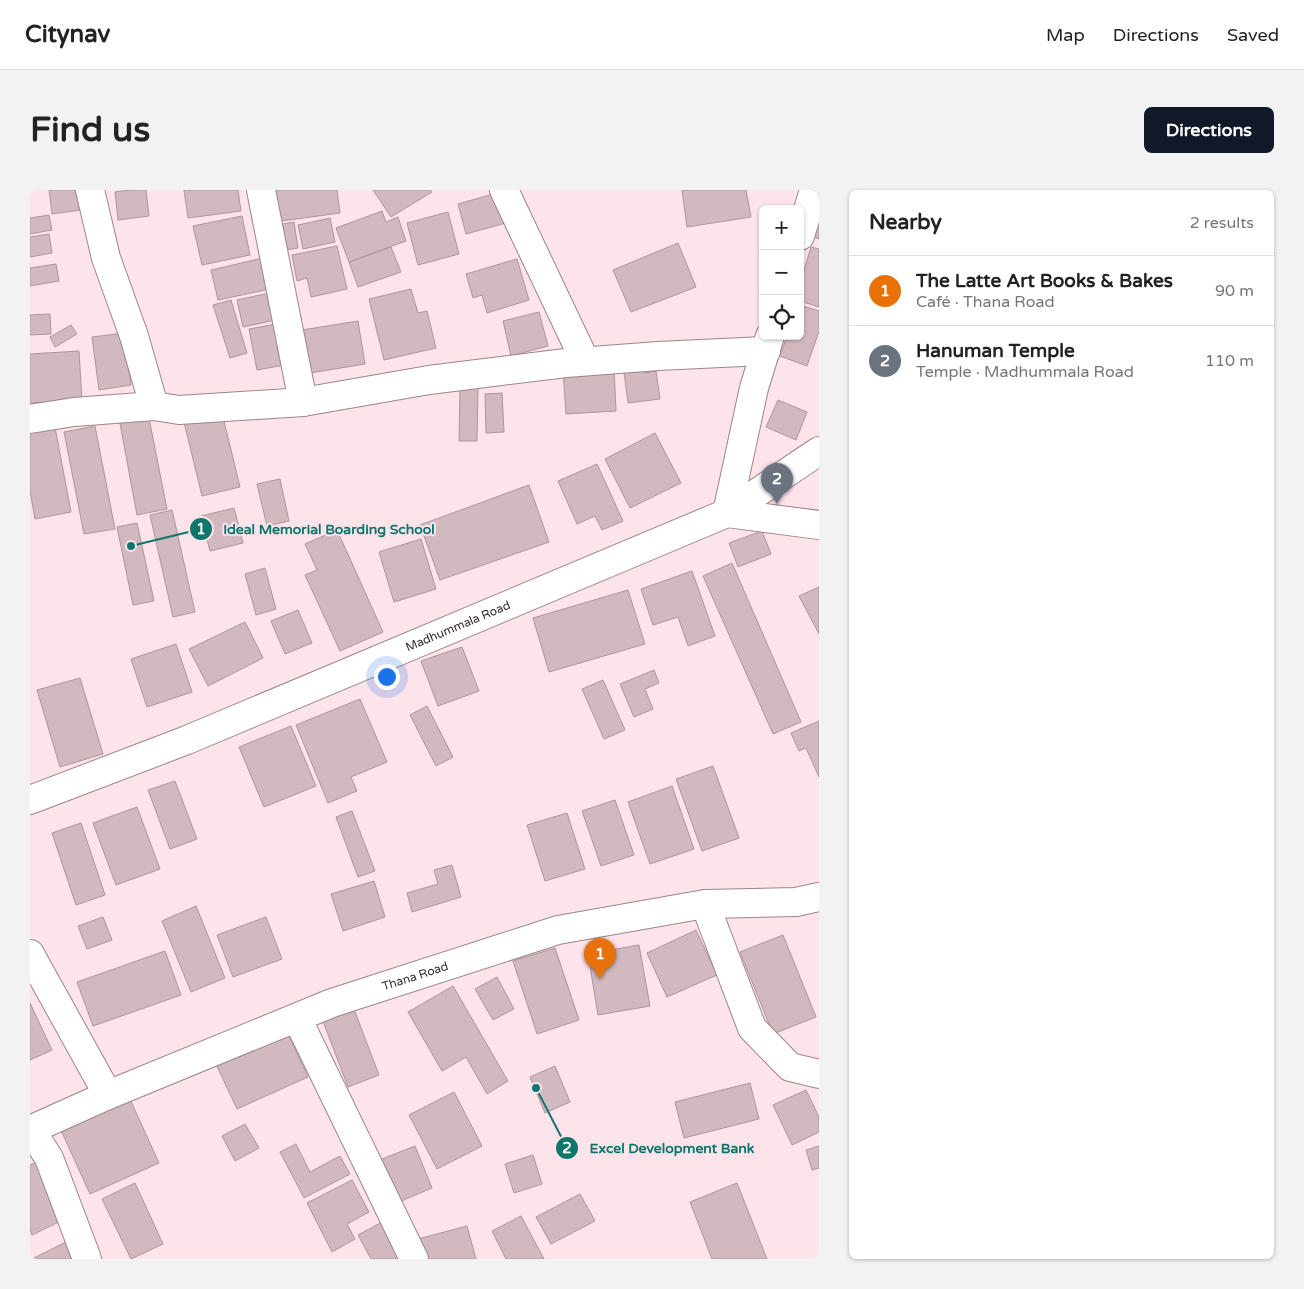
<!DOCTYPE html>
<html lang="en">
<head>
<meta charset="utf-8">
<style>
	body { margin:0; font-family:"Varela Round",sans-serif; background:#f2f2f2; color:#222 }
	.controls { position:absolute; right:15px; top:15px; display:grid; overflow:hidden; border-radius:8px; box-shadow:0 1px 4px #0004 }
	.controls button { width:45px; height:45px; display:grid; place-items:center; padding:0; border:0; border-bottom:1px solid #e0e0e0; background:#fff; color:#222; font:25px sans-serif }
	.you { position:absolute; left:356px; top:486px; width:18px; height:18px; margin:-12px; border:4px solid #fff; border-radius:50%; background:#1a73e8; box-shadow:0 0 0 8px #1a73e833 }
	.badge { display:grid; place-items:center; width:32px; height:32px; border-radius:50%; background:#111827; color:#fff; font-size:16px; font-weight:700 }
	.pin { position:absolute; translate:-50% -41px; filter:drop-shadow(0 1px 2px #0008) }
	.pin::after { content:''; position:absolute; top:26px; width:18px; height:15px; background:inherit; clip-path:polygon(0 0,100% 0,50% 100%) }
	.list { margin:0; padding:0; list-style:none }
	h2 { display:flex; justify-content:space-between; align-items:center; height:65px; margin:0; padding:0 20px; font-size:21px }
	h2 small { font-size:16px; font-weight:400; color:#767676 }
	.list li { display:grid; grid-template-columns:32px 1fr auto; gap:15px; align-items:center; box-sizing:border-box; height:70px; padding:0 20px; border-top:1px solid #e0e0e0 }
	.list b { display:block; font-size:19px; white-space:nowrap }
	.list p { margin:0; font-size:16px; white-space:nowrap; color:#767676 }
	.list em { font-size:16px; font-style:normal; color:#767676 }
	.icon { flex:none; width:28px; height:28px; fill:none; stroke:currentColor; stroke-width:2; stroke-linecap:round; stroke-linejoin:round }
	.map { position:relative; flex:none; width:789px; height:1069px; overflow:hidden; border-radius:8px }
	header { display:flex; align-items:center; gap:30px; box-sizing:border-box; height:70px; padding:0 25px; background:#fff; border-bottom:1px solid #e0e0e0 }
	header strong { font-size:24px }
	nav { display:flex; gap:28px; margin-inline-start:auto; font-size:18px }
	.intro { display:flex; align-items:center; justify-content:space-between; box-sizing:border-box; height:120px; padding:0 30px }
	h1 { margin:0; font-size:35px }
	.button { padding:12px 22px; border-radius:8px; background:#111827; color:#fff; font-size:18px; font-weight:700 }
	main { display:flex; gap:30px; padding:0 30px }
	aside { flex:1; background:#fff; border-radius:8px; box-shadow:0 1px 4px #0004 }
	.map>svg:first-child { display:block }
	.building { fill:#d2b9bf; stroke:#ad959b }
	.lines { fill:none; stroke-linecap:round; stroke-linejoin:round }
	.minor-casing { stroke:#9c858b; stroke-width:30 }
	.minor { stroke:#fff; stroke-width:28 }
	.labels { text-anchor:middle; dominant-baseline:central; stroke-width:4; stroke-linejoin:round; paint-order:stroke }
	.street-label { font-size:12px; fill:#342a2c; stroke:#fde3ea }
	.leader { fill:none; stroke:#0f766e; stroke-width:2 }
	.callout-dot { fill:#0f766e; stroke:#fde3ea; stroke-width:2 }
	.mark-label { font-size:15px; text-anchor:middle; font-weight:bold; fill:#fff }
	.callout-label { font-size:14px; text-anchor:middle; font-weight:bold; fill:#0f766e; stroke:#fde3ea; stroke-width:4; stroke-linejoin:round; paint-order:stroke }
</style>
</head>
<body>
<header>
<strong>Citynav</strong>
<nav><a>Map</a><a>Directions</a><a>Saved</a></nav>
</header>
<div class="intro"><h1>Find us</h1><a class="button">Directions</a></div>
<main>
<div class="map">
<svg width="789" height="1069" viewBox="0 0 789 1069">
	<rect width="100%" height="100%" fill="#fde3ea"/>
	<!-- building -->
	<g class="building">
		<path d="M19,0h36l3,19 -36,5z"/>
		<path d="M100,0h16l3,26 -31,4 -3,-28z"/>
		<path d="M154,0h54l3,21 -53,7z"/>
		<path d="M239,0h68l3,23 -66,9z"/>
		<path d="M343,0h57l2,2 -41,25z"/>
		<path d="M652,0h64l5,27 -64,10z"/>
		<path d="M474,1l9,30 -47,13 -8,-30z"/>
		<path d="M789,16v33l-10,-4z"/>
		<path d="M352,21l4,11 12,-5 8,24 -57,21 -13,-34z"/>
		<path d="M418,22l11,42 -41,11 -11,-42z"/>
		<path d="M19,25l3,15 -22,4v-16z"/>
		<path d="M212,26l8,39 -48,10 -9,-39z"/>
		<path d="M300,28l5,24 -32,7 -5,-24z"/>
		<path d="M264,32l4,26 -23,4 -4,-26z"/>
		<path d="M19,44l3,19 -22,4v-20z"/>
		<path d="M648,53l18,44 -65,25 -18,-42z"/>
		<path d="M307,56l10,43 -36,8 -4,-19 -10,3 -5,-26z"/>
		<path d="M361,57l10,25 -43,15 -9,-25z"/>
		<path d="M781,57l8,2v58l-19,-6v-17z"/>
		<path d="M233,68l7,31 -52,11 -7,-30z"/>
		<path d="M487,69l12,41 -42,13 -5,-18 -9,3 -7,-24z"/>
		<path d="M26,74l3,17 -29,5v-18z"/>
		<path d="M381,99l7,24 9,-2 9,37 -52,12 -15,-61z"/>
		<path d="M244,102l6,27 -37,8 -6,-27z"/>
		<path d="M201,110l16,53 -17,5 -17,-53z"/>
		<path d="M770,115l19,6v20l-12,35 -27,-10 7,-20h13z"/>
		<path d="M509,122l9,34 -37,10 -8,-35z"/>
		<path d="M20,124l1,20 -21,1v-20z"/>
		<path d="M328,131l7,43 -55,9 -8,-43z"/>
		<path d="M252,133l8,41 -33,6 -8,-41z"/>
		<path d="M41,135l6,9 -22,13 -5,-10z"/>
		<path d="M94,143l7,52 -32,5 -7,-53z"/>
		<path d="M49,161l3,49 -52,3v-49z"/>
		<path d="M612,173l2,10 12,-2 4,28 -32,4 -5,-38z"/>
		<path d="M584,177l2,44 -50,3 -3,-44z"/>
		<path d="M430,197h18l-1,54h-18z"/>
		<path d="M472,203l2,39 -18,1 -1,-39z"/>
		<path d="M748,210l29,12 -11,28 -30,-13z"/>
		<path d="M118,223l19,96 -30,6 -18,-97z"/>
		<path d="M192,223l18,74 -38,9 -18,-74z"/>
		<path d="M65,236l20,103 -31,5 -20,-102z"/>
		<path d="M25,237l16,85 -36,7 -5,-28v-59z"/>
		<path d="M625,243l26,50 -51,25 -25,-49z"/>
		<path d="M567,274l26,57 -21,9 -7,-14 -18,8 -19,-43z"/>
		<path d="M250,289l9,42 -22,5 -10,-42z"/>
		<path d="M499,295l20,57 -109,38 -20,-55z"/>
		<path d="M204,318l9,35 -33,8 -9,-35z"/>
		<path d="M142,320l23,102 -22,5 -23,-102z"/>
		<path d="M107,333l17,78 -21,4 -16,-78z"/>
		<path d="M307,340l46,102 -43,19 -35,-76 12,-5 -12,-26z"/>
		<path d="M732,341l9,23 -33,13 -9,-24z"/>
		<path d="M391,349l15,50 -42,13 -15,-50z"/>
		<path d="M702,373l69,159 -28,12 -70,-158z"/>
		<path d="M235,378l11,41 -20,6 -11,-41z"/>
		<path d="M662,381l23,65 -27,10 -10,-29 -25,8 -12,-36z"/>
		<path d="M789,397v47l-20,-38z"/>
		<path d="M598,400l17,54 -96,28 -16,-54z"/>
		<path d="M268,420l14,33 -27,11 -14,-33z"/>
		<path d="M215,432l18,36 -55,28 -19,-37z"/>
		<path d="M146,454l16,48 -45,15 -16,-48z"/>
		<path d="M432,457l17,44 -41,15 -17,-45z"/>
		<path d="M624,480l5,13 -14,6 8,20 -19,8 -14,-33z"/>
		<path d="M50,488l23,76 -43,13 -23,-77z"/>
		<path d="M573,490l22,50 -21,9 -22,-50z"/>
		<path d="M330,509l27,63 -36,15 6,14 -29,12 -32,-78z"/>
		<path d="M397,516l26,51 -17,9 -26,-51z"/>
		<path d="M789,531v56l-13,-29 -7,3 -8,-18z"/>
		<path d="M261,536l25,60 -52,21 -25,-60z"/>
		<path d="M683,576l26,72 -37,13 -26,-72z"/>
		<path d="M145,591l22,58 -27,10 -22,-59z"/>
		<path d="M642,596l22,63 -44,15 -22,-62z"/>
		<path d="M585,610l19,55 -33,11 -19,-55z"/>
		<path d="M107,617l23,62 -44,16 -23,-62z"/>
		<path d="M322,621l23,60 -17,6 -22,-60z"/>
		<path d="M537,623l18,56 -40,12 -18,-56z"/>
		<path d="M51,633l24,72 -29,10 -24,-72z"/>
		<path d="M422,675l9,32 -49,15 -5,-19 31,-9 -4,-14z"/>
		<path d="M344,691l11,36 -42,14 -12,-37z"/>
		<path d="M166,716l29,72 -34,14 -29,-71z"/>
		<path d="M73,727l9,23 -25,9 -9,-23z"/>
		<path d="M236,727l16,42 -49,18 -16,-42z"/>
		<path d="M666,740l21,45 -50,22 -20,-44z"/>
		<path d="M753,745l33,82 -43,17 -33,-82z"/>
		<path d="M609,755l11,61 -52,9 -10,-61z"/>
		<path d="M525,758l24,72 -42,14 -24,-73z"/>
		<path d="M135,761l16,44 -88,31 -16,-44z"/>
		<path d="M467,787l17,32 -21,11 -18,-31z"/>
		<path d="M423,796l55,95 -21,13 -21,-37 -24,14 -34,-59z"/>
		<path d="M0,813l22,47 -22,10z"/>
		<path d="M322,814l27,71 -31,12 -27,-71z"/>
		<path d="M254,835l24,52 -71,32 -24,-51z"/>
		<path d="M525,876l15,36 -25,11 -15,-36z"/>
		<path d="M720,893l9,36 -75,19 -9,-36z"/>
		<path d="M776,900l13,27v15l-27,13 -19,-40z"/>
		<path d="M424,902l28,54 -45,23 -28,-54z"/>
		<path d="M99,907l30,66 -69,31 -30,-66z"/>
		<path d="M215,934l14,24 -24,13 -13,-25z"/>
		<path d="M266,954l14,28 30,-16 10,18 -46,24 -24,-46z"/>
		<path d="M385,956l17,42 -38,16 -17,-43z"/>
		<path d="M789,956v22l-7,2 -6,-20z"/>
		<path d="M503,965l9,29 -28,9 -9,-29z"/>
		<path d="M10,971l27,57 -35,17 -2,-6v-64z"/>
		<path d="M322,990l17,32 -22,12 8,15 -23,13 -25,-49z"/>
		<path d="M105,993l28,61 -32,15 -29,-60z"/>
		<path d="M707,993l30,76h-55l-22,-57z"/>
		<path d="M550,1004l15,27 -44,23 -15,-27z"/>
		<path d="M491,1026l23,43h-38l-14,-28z"/>
		<path d="M356,1030l20,39h-35l-13,-24z"/>
		<path d="M437,1036l9,33h-57l-5,-19z"/>
		<path d="M38,1051l9,18h-45z"/>
	</g>
	<g class="lines">
		<!-- minor casing -->
		<g class="minor-casing">
			<g id="minor">
				<path d="M60,0l16,68 28,78 20,70"/>
				<path d="M231,0l42,212"/>
				<path d="M474,0l81,171"/>
				<path d="M770,46l14,-46"/>
				<path d="M740,146l-16,52 -27,125 92,12"/>
				<path d="M0,229l44,-7 80,-6 25,4 124,-8 126,-22 137,-17 92,-7 108,-5"/>
				<path id="s1" d="M0,610l157,-60 540,-227 92,-62"/>
				<path d="M675,714l47,124 38,39 29,7"/>
				<path d="M0,764l78,141"/>
				<path d="M267,828l117,241"/>
				<path id="s2" d="M0,940l78,-35 224,-92 226,-73 147,-26 91,-2 23,-5"/>
				<path d="M1,940l18,28 38,101"/>
			</g>
		</g>
		<!-- minor -->
		<use href="#minor" class="minor"/>
	</g>
	<g class="labels">
		<!-- street labels -->
		<g class="street-label">
			<text stroke="none"><textPath href="#s1" startOffset="462">Madhummala Road</textPath></text>
			<text stroke="none"><textPath href="#s2" startOffset="415">Thana Road</textPath></text>
		</g>
	</g>
	<!-- callouts -->
	<path class="leader" d="M101 356L171 339M506 898L537 958"/>
	<g class="callout-dot">
		<circle cx="101" cy="356" r="5"/>
		<circle cx="506" cy="898" r="5"/>
		<circle cx="171" cy="339" r="12"/>
		<circle cx="537" cy="958" r="12"/>
	</g>
	<g class="mark-label">
		<text x="171" y="344">1</text>
		<text x="537" y="963">2</text>
	</g>
	<g class="callout-label">
		<text x="299" y="344">Ideal Memorial Boarding School</text>
		<text x="642" y="963">Excel Development Bank</text>
	</g>
</svg>
<div class="controls">
<button>+</button>
<button>−</button>
<button><svg class="icon" aria-label="locate" viewBox="0 0 24 24"><circle cx="12" cy="12" r="6"/><path d="M12 2v4M12 18v4M2 12h4M18 12h4"/></svg></button>
</div>
<div class="you"></div>
<div class="pin badge" style="left:570px;top:789px;background:#e8710a">1</div>
<div class="pin badge" style="left:747px;top:314px;background:#6b7280">2</div>
</div>
<aside>
<h2>Nearby<small>2 results</small></h2>
<ul class="list">
<li><span class="badge" style="background:#e8710a">1</span><div><b>The Latte Art Books &amp; Bakes</b><p>Café · Thana Road</p></div><em>90 m</em></li>
<li><span class="badge" style="background:#6b7280">2</span><div><b>Hanuman Temple</b><p>Temple · Madhummala Road</p></div><em>110 m</em></li>
</ul>
</aside>
</main>
</body>
</html>
